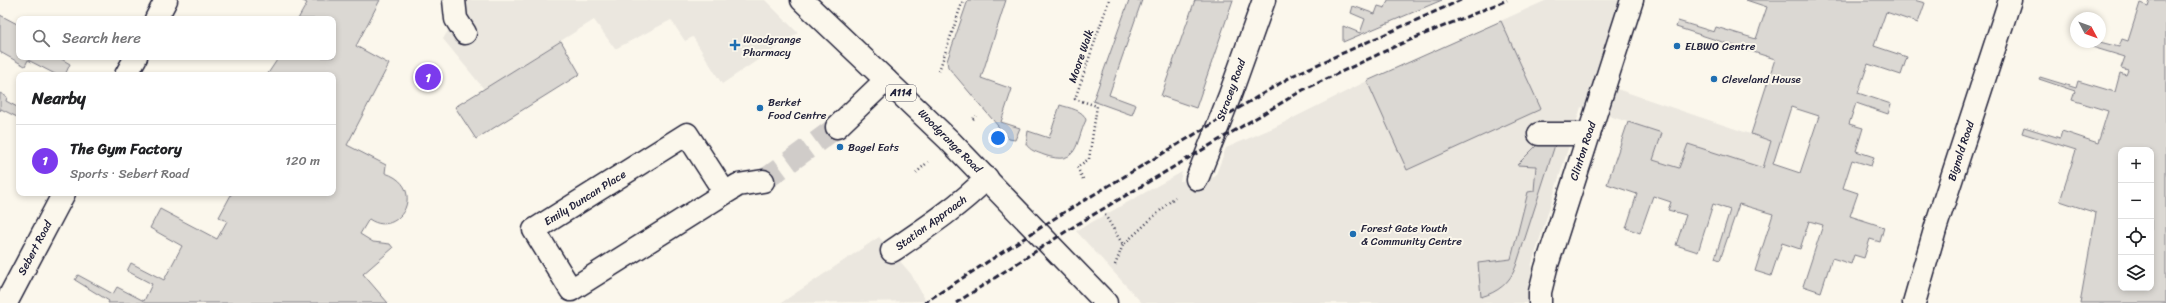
<!DOCTYPE html>
<html lang="en">
<head>
<meta charset="utf-8">
<style>
	body { margin:0; font-family:Sriracha,sans-serif; background:#f6f6f6; color:#202124 }
	.controls { position:absolute; right:12px; bottom:12px; display:grid; overflow:hidden; border-radius:8px; box-shadow:0 2px 6px #0003 }
	.controls button { width:36px; height:36px; display:grid; place-items:center; padding:0; border:0; border-bottom:1px solid #e0e0e0; background:#fff; color:#202124; font:20px sans-serif }
	.compass { position:absolute; left:2070px; top:12px; width:36px; height:36px; border-radius:50%; background:#fff; box-shadow:0 2px 6px #0003; rotate:131deg }
	.you { position:absolute; left:998px; top:138px; width:14px; height:14px; margin:-10px; border:3px solid #fff; border-radius:50%; background:#1a73e8; box-shadow:0 0 0 6px #1a73e833 }
	.badge { display:grid; place-items:center; width:26px; height:26px; border-radius:50%; background:#7c3aed; color:#fff; font-size:13px; font-weight:700 }
	.pin { position:absolute; translate:-50% -50%; border:2px solid #fff; box-shadow:0 1px 4px #0006 }
	.list { margin:0; padding:0; list-style:none }
	h2 { display:flex; justify-content:space-between; align-items:center; height:52px; margin:0; padding:0 16px; font-size:17px }
	h2 small { font-size:13px; font-weight:400; color:#757577 }
	.list li { display:grid; grid-template-columns:26px 1fr auto; gap:12px; align-items:center; box-sizing:border-box; height:72px; padding:0 16px; border-top:1px solid #e0e0e0 }
	.list b { display:block; font-size:15px; white-space:nowrap }
	.list p { margin:0; font-size:13px; white-space:nowrap; color:#757577 }
	.list em { font-size:13px; font-style:normal; color:#757577 }
	.icon { flex:none; width:22px; height:22px; fill:none; stroke:currentColor; stroke-width:2; stroke-linecap:round; stroke-linejoin:round }
	.map { position:relative; flex:none; width:2166px; height:303px; overflow:hidden }
	.search { position:absolute; background:#fff; box-shadow:0 2px 6px #0003; left:16px; top:16px; width:320px; height:44px; display:flex; align-items:center; gap:10px; box-sizing:border-box; padding:0 14px; border-radius:8px; color:#757577; font-size:15px }
	.panel { position:absolute; background:#fff; box-shadow:0 2px 6px #0003; left:16px; top:72px; width:320px; height:124px; border-radius:8px }
	.map>svg:first-child { display:block }
	.built { fill:#ebe7df }
	.green { fill:#dbd8d3; stroke:#7e7d87; fill-rule:evenodd }
	.lines { fill:none; stroke-linecap:round; stroke-linejoin:round }
	.minor-tunnel { stroke:#d0ccc9; stroke-width:22; stroke-dasharray:22 11; stroke-linecap:butt }
	.minor-casing { stroke:#22223b; stroke-width:25 }
	.major-casing { stroke:#22223b; stroke-width:25 }
	.path { stroke:#22223b; stroke-width:2.5; stroke-dasharray:1 3; stroke-linecap:butt }
	.minor { stroke:#fbf7ec; stroke-width:22 }
	.major { stroke:#fbf7ec; stroke-width:22 }
	.rail { stroke:#22223b; stroke-width:3; stroke-dasharray:6 3; stroke-linecap:butt }
	.poi-dot { fill:#1f6fb2; stroke:#fbf7ec; stroke-width:1.5 }
	.labels { text-anchor:middle; dominant-baseline:central; stroke-width:4; stroke-linejoin:round; paint-order:stroke }
	.shield { fill:#fbf7ec; stroke:#636270; stroke-width:1 }
	.shield-label { font-size:10px; font-weight:bold; fill:#22223b }
	.poi-label { font-size:11px; fill:#22223b; stroke:#fbf7ec; text-anchor:start }
	.street-label { font-size:11px; fill:#22223b; stroke:#fbf7ec }
</style>
</head>
<body>
<div class="map">
<svg width="2166" height="303" viewBox="0 0 2166 303">
	<rect width="100%" height="100%" fill="#fbf7ec"/>
	<filter id="ink" filterUnits="userSpaceOnUse"><feTurbulence type="fractalNoise" baseFrequency=".025" numOctaves="2"/><feDisplacementMap in="SourceGraphic" scale="8" xChannelSelector="R" yChannelSelector="G"/><feConvolveMatrix kernelMatrix="1 2 1 2 8 2 1 2 1" color-interpolation-filters="sRGB"/></filter>
	<g filter="url(#ink)">
		<!-- built -->
		<g class="built">
			<path d="M446,0h319l33,33 -76,51 -29,-47 -8,4 -14,-21 -56,29 -21,-29 -110,69 -41,-50 6,-10z"/>
			<path d="M1547,0h85l-27,85 166,56 -9,27 -74,-24 -9,24 -26,-8 9,-27 -81,-26 -50,160 5,9 -9,27h-385l-66,-72 106,-59 -2,9 35,-4 11,-29 47,-20 94,-47z"/>
			<path d="M879,237l32,37 15,27 -145,2z"/>
		</g>
		<!-- green -->
		<g class="green">
			<path d="M301,0h79l-24,46 33,18 -42,81 39,20 -1,8c44,14 14,67 -16,46l-9,15 13,8 17,2 3,4 -30,26 25,29h-280l1,-2 -34,-21 3,-5 35,19 4,-7 27,14 8,-17 -25,-13 4,-8 33,17 18,-34 -32,-18 10,-19 57,30 10,-18 -8,-4 13,-24h101v-118h-66l12,-18h54v-38h-35l9,-16z"/>
			<path d="M968,0h38l-25,78 31,11 -11,33 19,6 -5,12 -6,-1 -61,-72 -1,-6z"/>
			<path d="M1129,0h13l-33,95 27,10 -4,10 -39,-14z"/>
			<path d="M1195,0h38l-37,108 -35,-12z"/>
			<path d="M1388,0h54l-99,42v-16l17,7 5,-14 -14,-6 2,-7 22,8 3,-8 7,2z"/>
			<path d="M1746,0h168l11,3 -7,20 -32,-11 -12,34 33,11 -6,18 -33,-11 -10,29 33,11 -3,10 -32,-11 -7,21 14,4 -7,23 18,6 -3,9 -19,-6 -9,28 15,5 -8,23 34,11 -4,15 -10,-3 -6,19 -10,-3 -3,9 -19,-6 -11,34 -18,-6 20,-61 -14,-4 -9,28 -18,-6 -11,33 -16,-5 18,-57 -34,-10 -19,56 -5,-2 15,-48 -17,-6 -15,48 -22,-7 10,-30 -18,-5 3,-8 -18,-6 -13,37 -14,-5 11,-34 -30,-10 21,-62 34,11 -9,27 26,8 9,-24 75,24 8,-27 -20,-7 24,-75 -99,-32 2,-6 36,11 2,-5 40,12 11,-32zM1791,107l28,9 -19,57 -27,-9z"/>
			<path d="M2150,0h16v303h-86l16,-90 -36,-12 16,-51 -54,-17 2,-6 36,11 2,-7 36,12 10,-32 -36,-11 3,-9 -36,-12 1,-2 36,11 2,-7 37,11 5,-19 6,2 2,-5 -7,-2 4,-11 -36,-11 1,-4h10l19,5 3,-8 6,2 12,-38 8,3zM2121,150h30v138h-30z"/>
			<path d="M0,15l19,10v32h39l12,7 -5,11h-8l-29,-15 -3,6 -25,-14z"/>
			<path d="M1501,21l40,88 -134,61 -40,-89z"/>
			<path d="M561,41l19,33 -104,65 -21,-32z"/>
			<path d="M0,93l7,4 -1,4 13,7v10l-18,-9 -1,2z"/>
			<path d="M1060,105c9,3 24,5 26,15 -11,23 -7,47 -42,35 -7,-3 -14,-4 -18,-11l2,-13 21,7z"/>
			<path d="M1537,145h18l-39,121c-6,17 -18,26 -35,31l-3,-34 33,-4 17,-67 6,-1 2,-25 -19,-1z"/>
		</g>
		<g class="lines">
			<!-- minor-tunnel -->
			<path class="minor-tunnel" d="M763,181l74,-54"/>
			<!-- minor casing -->
			<g class="minor-casing">
				<g id="minor">
					<path d="M454,0l2,19 9,14"/>
					<path d="M156,19l10,-19"/>
					<path d="M126,75l10,-18"/>
					<path d="M837,127l49,-47"/>
					<path d="M1539,134h50"/>
					<path d="M1197,179l33,-84 34,-95"/>
					<path d="M725,193l-38,-59 -153,96 37,60 154,-97 13,-8 25,-4"/>
					<path d="M892,251c34,-23 66,-44 95,-73"/>
					<path d="M6,303l58,-110"/>
					<path d="M1540,303v-11l6,-24 86,-268"/>
					<path d="M1914,303l23,-80 73,-223"/>
				</g>
			</g>
			<!-- major casing -->
			<g class="major-casing">
				<path id="major" d="M802,0l147,140 157,163"/>
			</g>
			<!-- path -->
			<g class="path">
				<path d="M939,71l24,-71"/>
				<path d="M973,119l3,-3"/>
				<path d="M916,173l12,-11"/>
				<path d="M1083,179l-6,-12 12,-8 8,-53 -22,-7 34,-99"/>
				<path d="M1105,215l18,30"/>
				<path d="M1115,265l8,-20 52,-48"/>
			</g>
			<!-- minor -->
			<use href="#minor" class="minor"/>
			<!-- major -->
			<use href="#major" class="major"/>
			<!-- rail -->
			<g class="rail">
				<path d="M924,303l139,-90 231,-138 167,-75"/>
				<path d="M956,303l120,-78 227,-135 95,-45 109,-45"/>
			</g>
		</g>
	</g>
	<!-- markers -->
	<g class="poi-dot">
		<path d="M733 39h4v4h4v4h-4v4h-4v-4h-4v-4h4z"/>
		<circle cx="1677" cy="46" r="4"/>
		<circle cx="1714" cy="79" r="4"/>
		<circle cx="760" cy="108" r="4"/>
		<circle cx="840" cy="147" r="4"/>
		<circle cx="1353" cy="234" r="4"/>
	</g>
	<g class="labels">
		<!-- shield labels -->
		<rect class="shield" x="886" y="85" width="30" height="16" rx="3"/>
		<g class="shield-label">
			<text x="901" y="93">A114</text>
		</g>
		<!-- poi labels -->
		<g class="poi-label">
			<text x="743" y="39">Woodgrange<tspan x="743" dy="13">Pharmacy</tspan></text>
			<text x="1685" y="46">ELBWO Centre</text>
			<text x="1722" y="79">Cleveland House</text>
			<text x="768" y="102">Berket<tspan x="768" dy="13">Food Centre</tspan></text>
			<text x="848" y="147">Bagel Eats</text>
			<text x="1361" y="228">Forest Gate Youth<tspan x="1361" dy="13">&amp; Community Centre</tspan></text>
		</g>
		<!-- street labels -->
		<g class="street-label">
			<text transform="translate(1081 56) rotate(-71)">Moore Walk</text>
			<text transform="translate(1231 90) rotate(-70)">Stracey Road</text>
			<text transform="translate(950 141) rotate(45)">Woodgrange Road</text>
			<text transform="translate(1583 151) rotate(-72)">Clinton Road</text>
			<text transform="translate(1961 151) rotate(-72)">Bignold Road</text>
			<text transform="translate(585 198) rotate(-32)">Emily Duncan Place</text>
			<text transform="translate(931 223) rotate(-36)">Station Approach</text>
			<text transform="translate(35 248) rotate(-62)">Sebert Road</text>
		</g>
	</g>
</svg>
<div class="controls">
<button>+</button>
<button>−</button>
<button><svg class="icon" aria-label="locate" viewBox="0 0 24 24"><circle cx="12" cy="12" r="6"/><path d="M12 2v4M12 18v4M2 12h4M18 12h4"/></svg></button>
<button><svg class="icon" aria-label="layers" viewBox="0 0 24 24"><path d="M12 4l9 5-9 5-9-5zM3 14l9 5 9-5"/></svg></button>
</div>
<svg class="compass" viewBox="-18 -18 36 36"><path d="M0-13l5 13h-10z" fill="#e53935"/><path d="M0 13l5-13h-10z" fill="#757577"/></svg>
<div class="you"></div>
<div class="pin badge" style="left:428px;top:77px">1</div>
<div class="search"><svg class="icon" aria-label="search" viewBox="0 0 24 24"><circle cx="10" cy="10" r="6"/><path d="M15 15l6 6"/></svg>Search here</div>
<section class="panel">
<h2>Nearby<small></small></h2>
<ul class="list">
<li><span class="badge">1</span><div><b>The Gym Factory</b><p>Sports · Sebert Road</p></div><em>120 m</em></li>
</ul>
</section>
</div>
</body>
</html>
